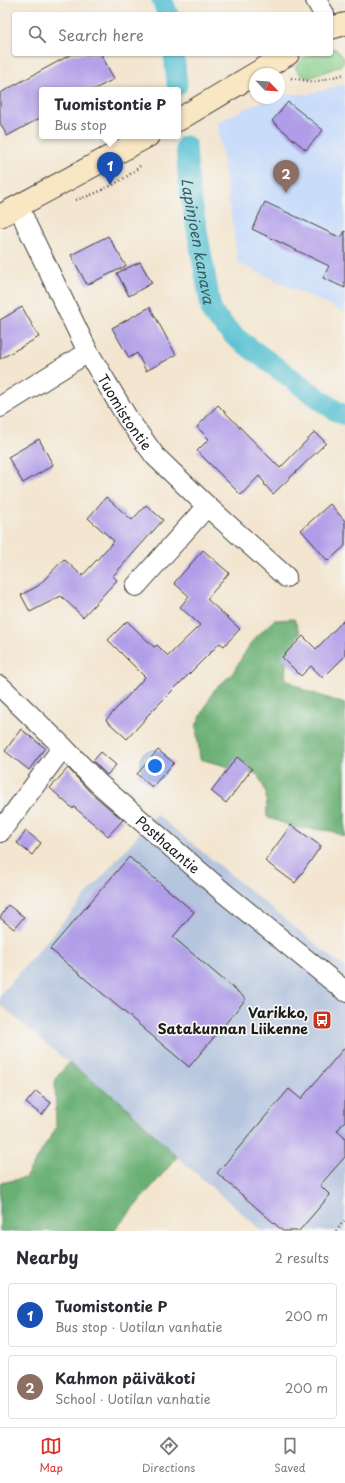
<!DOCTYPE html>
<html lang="en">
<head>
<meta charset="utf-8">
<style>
	body { margin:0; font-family:"Playpen Sans",sans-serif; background:#f7f7f7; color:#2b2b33 }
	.compass { position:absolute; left:249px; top:68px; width:36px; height:36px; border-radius:50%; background:#fff; box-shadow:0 1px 3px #0004; rotate:115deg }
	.you { position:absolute; left:155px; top:766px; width:14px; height:14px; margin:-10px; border:3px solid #fff; border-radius:50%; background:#1a73e8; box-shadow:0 0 0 6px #1a73e833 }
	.badge { display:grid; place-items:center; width:26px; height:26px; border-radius:50%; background:#d93025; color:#fff; font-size:13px; font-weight:700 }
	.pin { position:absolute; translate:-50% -33px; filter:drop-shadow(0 1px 2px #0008) }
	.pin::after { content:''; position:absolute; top:21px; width:14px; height:12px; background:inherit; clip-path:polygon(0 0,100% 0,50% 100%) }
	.popup { position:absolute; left:39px; top:87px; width:142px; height:52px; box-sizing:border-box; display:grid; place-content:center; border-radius:4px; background:#fff; filter:drop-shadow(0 1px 3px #0005); font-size:13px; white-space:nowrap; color:#7c7c81 }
	.popup b { font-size:15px; color:#2b2b33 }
	.popup::after { content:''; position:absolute; left:50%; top:100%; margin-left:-8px; border:8px solid transparent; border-top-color:#fff }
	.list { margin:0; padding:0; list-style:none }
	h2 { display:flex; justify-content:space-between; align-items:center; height:52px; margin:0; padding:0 16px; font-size:17px }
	h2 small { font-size:13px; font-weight:400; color:#7c7c81 }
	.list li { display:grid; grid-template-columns:26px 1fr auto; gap:12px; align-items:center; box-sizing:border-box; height:64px; margin:0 8px 8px; padding:0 8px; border:1px solid #e1e1e2; border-radius:4px }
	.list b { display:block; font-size:15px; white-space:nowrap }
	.list p { margin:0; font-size:13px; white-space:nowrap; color:#7c7c81 }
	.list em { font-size:13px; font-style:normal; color:#7c7c81 }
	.icon { flex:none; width:22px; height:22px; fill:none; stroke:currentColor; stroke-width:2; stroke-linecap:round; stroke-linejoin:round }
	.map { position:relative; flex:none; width:345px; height:1231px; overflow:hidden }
	.search { position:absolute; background:#fff; box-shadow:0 1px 3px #0004; left:12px; right:12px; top:12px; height:44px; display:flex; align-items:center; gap:10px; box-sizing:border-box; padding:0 14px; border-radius:4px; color:#7c7c81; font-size:15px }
	.sheet { height:196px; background:#fff }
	nav { display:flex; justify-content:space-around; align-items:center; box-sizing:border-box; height:56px; border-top:1px solid #e1e1e2; background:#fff; font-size:11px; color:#7c7c81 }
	nav a { display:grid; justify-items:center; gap:2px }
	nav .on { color:#d93025 }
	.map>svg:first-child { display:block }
	.built { fill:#c9dcf9 }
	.industrial { fill:#b6c5de }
	.green { fill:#84cc88; stroke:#507452 }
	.forest { fill:#6bb074; stroke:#446648 }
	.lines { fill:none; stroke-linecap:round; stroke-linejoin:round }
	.canal { stroke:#55c0d1; stroke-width:21 }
	.building { fill:#b09de8 }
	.minor-casing { stroke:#3c3a37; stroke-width:22 }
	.secondary-casing { stroke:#3c3a37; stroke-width:24 }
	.path { stroke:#3c3a37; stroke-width:2.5; stroke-dasharray:1 3; stroke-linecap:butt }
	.minor { stroke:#fff; stroke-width:20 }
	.secondary { stroke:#f9e7c3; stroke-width:22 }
	.labels { text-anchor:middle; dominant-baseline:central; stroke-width:3.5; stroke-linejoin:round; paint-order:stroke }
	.street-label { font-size:14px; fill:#1c1c1c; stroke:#f6f6f2 }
	.poi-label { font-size:14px; font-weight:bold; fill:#1c1c1c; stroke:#f6f6f2; text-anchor:end }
	.water-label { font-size:15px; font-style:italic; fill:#335e64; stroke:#f6f6f2 }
</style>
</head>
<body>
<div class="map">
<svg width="345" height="1231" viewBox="0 0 345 1231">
	<rect width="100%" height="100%" fill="#f6f6f2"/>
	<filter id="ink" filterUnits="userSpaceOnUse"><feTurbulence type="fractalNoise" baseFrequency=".025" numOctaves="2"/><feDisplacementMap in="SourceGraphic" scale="8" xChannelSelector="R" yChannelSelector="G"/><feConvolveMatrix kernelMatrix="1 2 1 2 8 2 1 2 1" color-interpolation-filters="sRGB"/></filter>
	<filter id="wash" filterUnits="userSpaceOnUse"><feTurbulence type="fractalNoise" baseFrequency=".012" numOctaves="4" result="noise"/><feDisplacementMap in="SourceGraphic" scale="16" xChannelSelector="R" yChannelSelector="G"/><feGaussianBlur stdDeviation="0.9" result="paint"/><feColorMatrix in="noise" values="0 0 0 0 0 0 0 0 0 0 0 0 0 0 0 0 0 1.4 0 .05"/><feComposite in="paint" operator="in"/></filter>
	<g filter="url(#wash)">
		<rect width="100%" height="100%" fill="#f3e5cf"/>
		<!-- built -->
		<path class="built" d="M345,84v229l-107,-50 -21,-141 52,-24h10v-4h29z"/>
		<!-- industrial -->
		<path class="industrial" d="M156,814l189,154v263h-83l-85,-74 -55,-54 -53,-40 -69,-58v-10z"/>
		<!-- green -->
		<path class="green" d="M331,48l5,1 9,11 -5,6 -31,12 -8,-3 -6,-7c9,-14 21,-14 36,-14z"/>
		<!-- forest -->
		<g class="forest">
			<path d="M294,619l6,14 -13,20 -2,25 19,12 41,14v133l-14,-6 -38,-4 -26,-10 -1,-25 -8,-17 -58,-16 -4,-33 18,-36 18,-16 20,-33 22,-21z"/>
			<path d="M69,1063l53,40 55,54 -63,74h-114v-48l25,-5 31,-50 -1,-49z"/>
		</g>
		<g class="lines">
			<!-- canal -->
			<g class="canal">
				<path d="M162,0l6,14"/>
				<path d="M174,54l3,31"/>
				<path id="s1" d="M186,146l3,40 23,127 23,24 101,74 9,4"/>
			</g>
		</g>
		<g id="blocks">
			<!-- building -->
			<g class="building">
				<path d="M72,54h29l13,25 -21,11h-51v27l-35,19 -7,-13v-30z"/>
				<path d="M288,102l35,28 -17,20 -34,-29z"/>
				<path d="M265,202l76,36 4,-7v57l-22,-10 6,-12 -77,-37z"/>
				<path d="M108,236l18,30 -39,19 -16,-30z"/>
				<path d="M140,262l12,21 -23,13 -12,-23z"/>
				<path d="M22,307l17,30 -39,22v-39z"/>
				<path d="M150,307l26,48 -30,16 -9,-18 -8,5 -17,-30z"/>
				<path d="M218,405l62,63 35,-36 11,11 -53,51 -9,-10 1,-1 -6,-7 -18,19 -44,-44 12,-12 -12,-12z"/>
				<path d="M39,439l14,26 -30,18 -15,-26z"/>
				<path d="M106,497l26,23 14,-15 17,15 -50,56 4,4 -34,37 -22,-21 -31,16 -9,-17 17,-9 26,-27 18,17 32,-35 -26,-23z"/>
				<path d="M330,504l15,17v25l-17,15 -27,-31z"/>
				<path d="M203,550l26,23 -22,26 33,30 -16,17 -4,-3 -74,74h1l-20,22 -21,-19 39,-43 -37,-37 19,-19 27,26 3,-2 11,11 32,-31 -20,-18 9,-11 -15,-13z"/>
				<path d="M345,619v37l-22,22 -12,-12 -10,10 -19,-19 21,-21 13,13z"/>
				<path d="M21,729l24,19 -16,22 -24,-19z"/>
				<path d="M158,750l16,13 -22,24 -15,-13z"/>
				<path d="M101,752l15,13 -9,10 -14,-14z"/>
				<path d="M237,757l15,12 -26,34 -15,-12z"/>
				<path d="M68,768l22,24 33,28 -15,16 -34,-29 -1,2 -23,-21z"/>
				<path d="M291,825l30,21 -26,37 -30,-22z"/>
				<path d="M26,831l15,12 -9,12 -15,-12z"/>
				<path d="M129,857l65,55 -21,25 73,62 -57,68 -139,-118z"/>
				<path d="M8,905l16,12 -10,12 -14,-11z"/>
				<path d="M345,1047v74l-8,10 8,7v19l-25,28 10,10 -31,36h-16l-66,-58 72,-84 12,10z"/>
				<path d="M36,1091l15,12 -9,12 -16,-12z"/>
			</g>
		</g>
	</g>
	<g filter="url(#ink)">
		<use href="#blocks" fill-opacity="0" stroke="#3c3a37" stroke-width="1"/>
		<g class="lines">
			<!-- minor casing -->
			<g class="minor-casing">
				<g id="minor">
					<path d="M316,0l8,14"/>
					<path id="s2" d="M19,206l8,20 61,126 40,67 27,37 52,50 79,71"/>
					<path d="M0,407l88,-55"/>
					<path d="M136,586l71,-80"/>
					<path id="s3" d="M0,686l63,61 35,36 125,109 122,99"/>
					<path d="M0,832l63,-85"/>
				</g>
			</g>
			<!-- secondary casing -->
			<g class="secondary-casing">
				<g id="secondary">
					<path d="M331,28l14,-4"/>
					<path d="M178,120l110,-66"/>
					<path d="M0,216l148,-80"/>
				</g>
			</g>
			<!-- path -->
			<g class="path">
				<path d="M291,78l23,4 31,-8"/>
				<path d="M76,200c21,-6 48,-19 64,-34"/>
				<path d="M336,1231l9,-11"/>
			</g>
			<!-- minor -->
			<use href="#minor" class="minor"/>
			<!-- secondary -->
			<use href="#secondary" class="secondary"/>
		</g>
	</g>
	<!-- icons -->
	<defs>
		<g id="bus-square" transform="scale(1)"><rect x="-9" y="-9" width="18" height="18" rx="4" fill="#c8321e" stroke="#f6f6f2"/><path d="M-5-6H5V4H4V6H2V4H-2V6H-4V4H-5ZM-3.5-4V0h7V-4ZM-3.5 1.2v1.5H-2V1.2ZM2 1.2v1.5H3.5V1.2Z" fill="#fff"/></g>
	</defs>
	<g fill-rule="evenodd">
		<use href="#bus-square" x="322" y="1020"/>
	</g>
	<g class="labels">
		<!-- street labels -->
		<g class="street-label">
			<text stroke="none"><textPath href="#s2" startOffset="232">Tuomistontie</textPath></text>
			<text stroke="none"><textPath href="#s3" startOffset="231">Posthaantie</textPath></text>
		</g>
		<!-- poi labels -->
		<g class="poi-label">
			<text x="308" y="1012">Varikko,<tspan x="308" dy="16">Satakunnan Liikenne</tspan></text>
		</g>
		<!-- water labels -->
		<g class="water-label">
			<text stroke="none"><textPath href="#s1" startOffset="96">Lapinjoen kanava</textPath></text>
		</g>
	</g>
</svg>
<svg class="compass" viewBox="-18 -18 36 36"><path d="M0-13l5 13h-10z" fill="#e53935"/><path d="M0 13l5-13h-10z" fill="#7c7c81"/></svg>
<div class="you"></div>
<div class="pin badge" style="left:110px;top:185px;background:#1a4fb4">1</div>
<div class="popup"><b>Tuomistontie P</b>Bus stop</div>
<div class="pin badge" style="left:286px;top:193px;background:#8d6e63">2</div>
<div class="search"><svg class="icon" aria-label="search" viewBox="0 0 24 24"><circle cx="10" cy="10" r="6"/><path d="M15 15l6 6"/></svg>Search here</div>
</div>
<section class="sheet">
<h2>Nearby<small>2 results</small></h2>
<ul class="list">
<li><span class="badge" style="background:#1a4fb4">1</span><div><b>Tuomistontie P</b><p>Bus stop · Uotilan vanhatie</p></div><em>200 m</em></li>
<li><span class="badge" style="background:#8d6e63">2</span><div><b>Kahmon päiväkoti</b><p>School · Uotilan vanhatie</p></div><em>200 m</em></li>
</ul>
</section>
<nav>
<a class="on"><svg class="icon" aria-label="map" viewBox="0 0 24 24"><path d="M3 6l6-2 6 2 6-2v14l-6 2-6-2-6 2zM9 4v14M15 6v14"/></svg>Map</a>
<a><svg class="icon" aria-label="directions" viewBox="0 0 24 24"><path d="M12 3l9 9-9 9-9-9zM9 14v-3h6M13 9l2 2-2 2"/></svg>Directions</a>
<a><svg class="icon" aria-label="saved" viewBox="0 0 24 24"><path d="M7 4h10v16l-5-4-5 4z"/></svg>Saved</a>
</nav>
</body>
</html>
